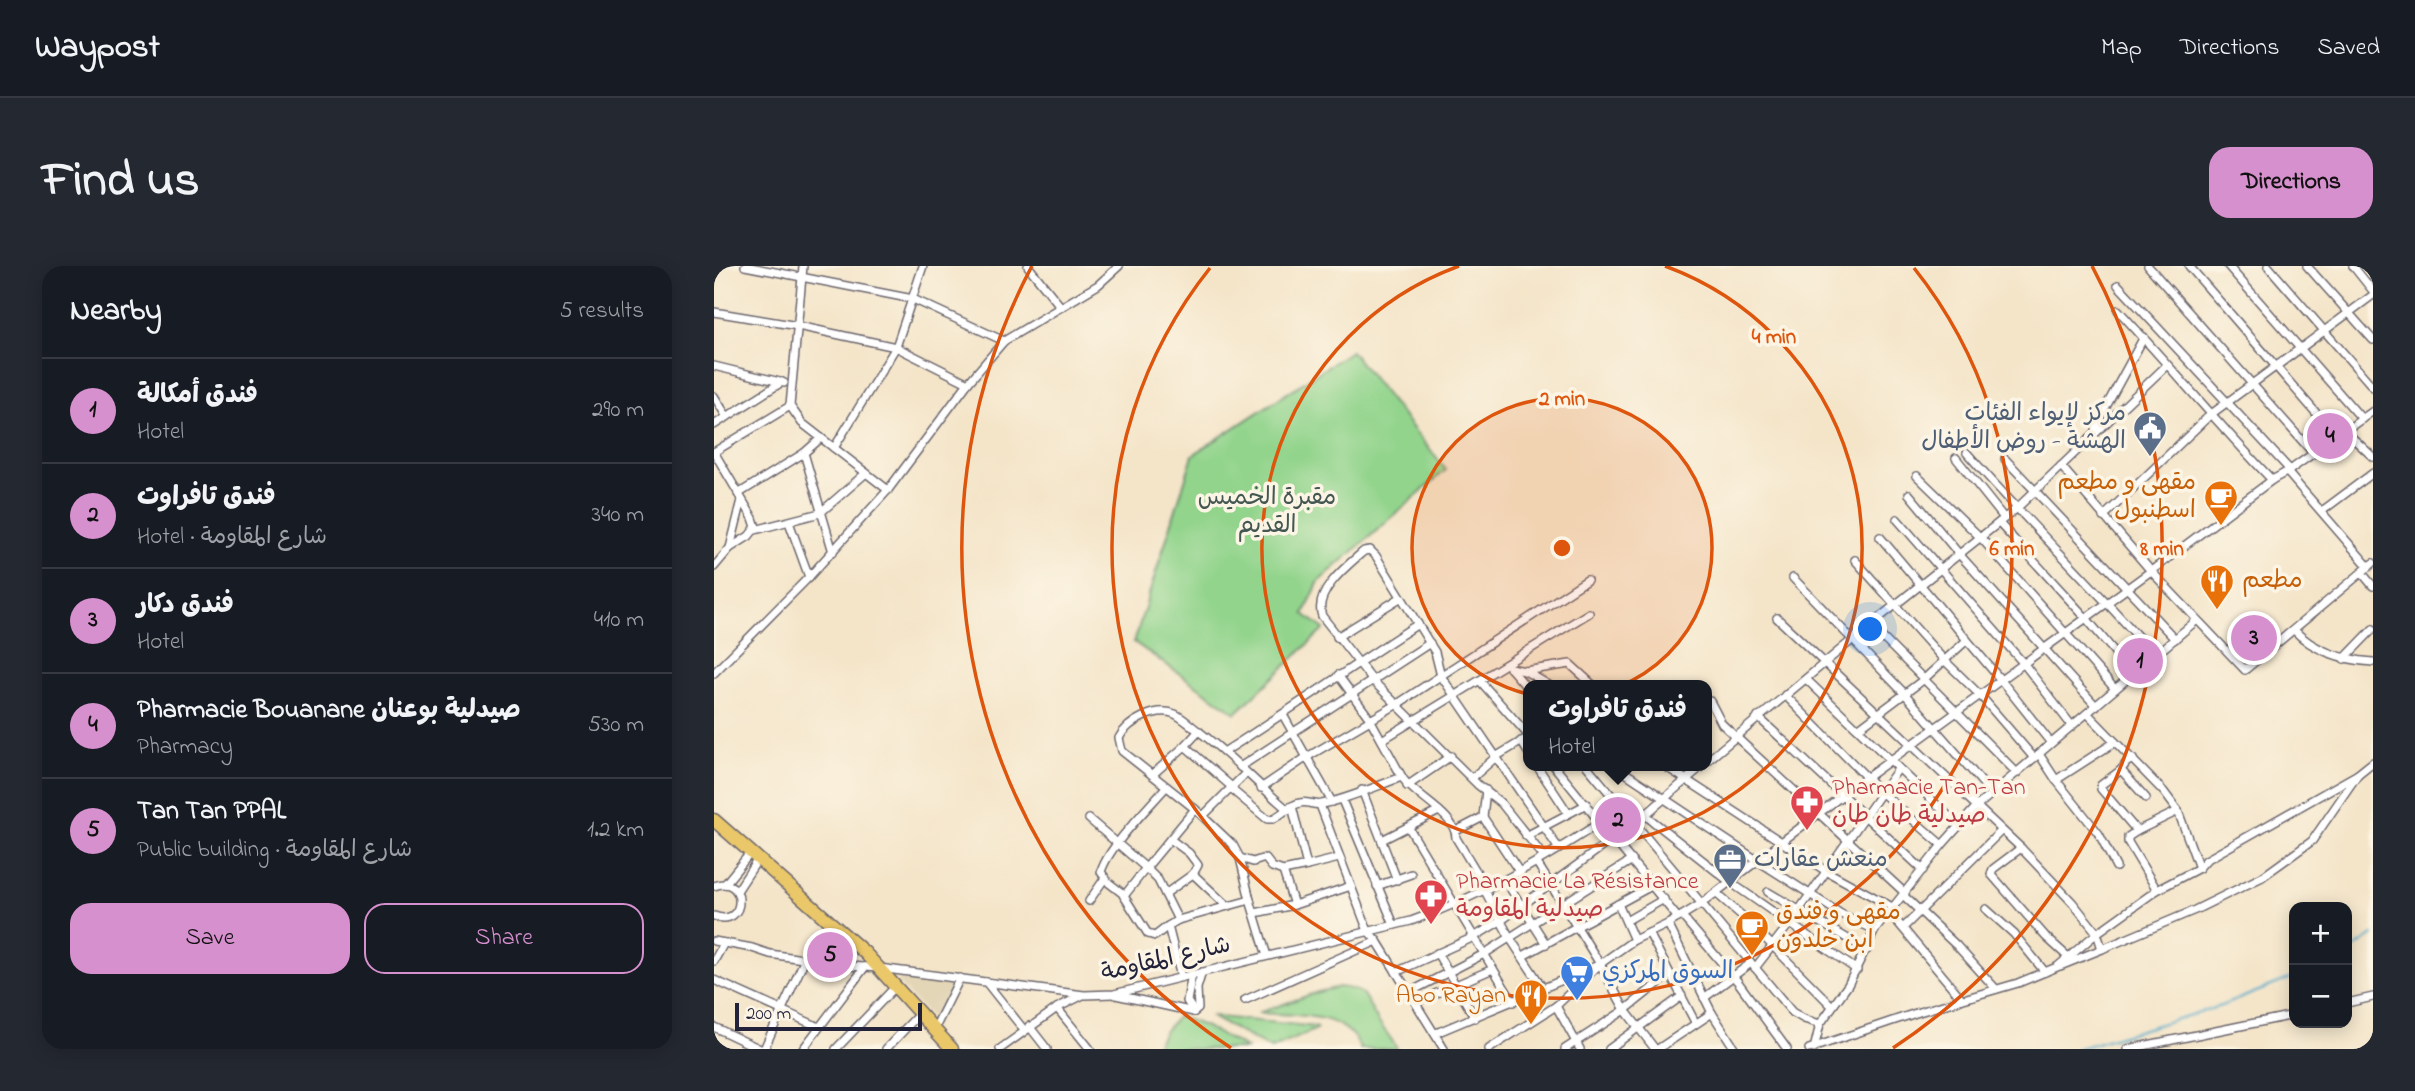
<!DOCTYPE html>
<html lang="en">
<head>
<meta charset="utf-8">
<style>
	body { margin:0; font-family:"Indie Flower","Playpen Sans Arabic",sans-serif; background:#242831; color:#f1f3f6 }
	.controls { position:absolute; right:21px; bottom:21px; display:grid; overflow:hidden; border-radius:14px; box-shadow:0 4px 18px #0003 }
	.controls button { width:63px; height:63px; display:grid; place-items:center; padding:0; border:0; border-bottom:2px solid #363941; background:#171b24; color:#f1f3f6; font:35px sans-serif }
	.scale { position:absolute; left:21px; bottom:18px; width:187px; box-sizing:border-box; padding-left:7px; border:4px solid #22223b; border-top:0; font-size:19px; line-height:24px; white-space:nowrap; color:#22223b; -webkit-text-stroke:5px #fcf5e5; paint-order:stroke }
	.you { position:absolute; left:1157px; top:364px; width:24px; height:24px; margin:-18px; border:5px solid #fff; border-radius:50%; background:#1a73e8; box-shadow:0 0 0 10px #1a73e833 }
	.badge { display:grid; place-items:center; width:46px; height:46px; border-radius:50%; background:#d690ce; color:#111; font-size:23px; font-weight:700 }
	.pin { position:absolute; translate:-50% -50%; border:4px solid #fff; box-shadow:0 2px 7px #0006 }
	.popup { position:absolute; left:809px; top:414px; width:189px; height:91px; box-sizing:border-box; display:grid; place-content:center; border-radius:14px; background:#171b24; filter:drop-shadow(0 2px 5px #0005); font-size:23px; white-space:nowrap; color:#9ea1a6 }
	.popup b { font-size:26px; color:#f1f3f6 }
	.popup::after { content:''; position:absolute; left:50%; top:100%; margin-left:-14px; border:14px solid transparent; border-top-color:#171b24 }
	.list { margin:0; padding:0; list-style:none }
	h2 { display:flex; justify-content:space-between; align-items:center; height:91px; margin:0; padding:0 28px; font-size:30px }
	h2 small { font-size:23px; font-weight:400; color:#9ea1a6 }
	.list li { display:grid; grid-template-columns:46px 1fr auto; gap:21px; align-items:center; box-sizing:border-box; height:105px; padding:0 28px; border-top:2px solid #363941 }
	.list b { display:block; font-size:26px; white-space:nowrap }
	.list p { margin:0; font-size:23px; white-space:nowrap; color:#9ea1a6 }
	.list em { font-size:23px; font-style:normal; color:#9ea1a6 }
	.actions { display:flex; gap:14px; padding:21px 28px }
	.actions a { flex:1; padding:16px 0; border:2px solid #d690ce; border-radius:21px; text-align:center; font-size:24px; color:#d690ce }
	.actions .main { background:#d690ce; color:#111 }
	.map { position:relative; flex:none; width:1659px; height:783px; overflow:hidden; border-radius:21px }
	header { display:flex; align-items:center; gap:42px; box-sizing:border-box; height:98px; padding:0 35px; background:#171b24; border-bottom:2px solid #363941 }
	header strong { font-size:33px }
	nav { display:flex; gap:38px; margin-inline-start:auto; font-size:24px }
	.intro { display:flex; align-items:center; justify-content:space-between; box-sizing:border-box; height:168px; padding:0 42px }
	h1 { margin:0; font-size:49px }
	.button { padding:18px 32px; border-radius:21px; background:#d690ce; color:#111; font-size:24px; font-weight:700 }
	main { display:flex; gap:42px; padding:0 42px }
	aside { flex:1; background:#171b24; border-radius:21px; box-shadow:0 4px 18px #0003 }
	.map>svg:first-child { display:block }
	.built { fill:#e3d6b7 }
	.green { fill:#92d48c; stroke:#5a7b64; stroke-width:2 }
	.lines { fill:none; stroke-linecap:round; stroke-linejoin:round }
	.stream { stroke:#50abce; stroke-width:2 }
	.minor-casing { stroke:#6c666d; stroke-width:10 }
	.primary-casing { stroke:#6c666d; stroke-width:15 }
	.minor { stroke:#fff; stroke-width:7 }
	.primary { stroke:#eac769; stroke-width:12 }
	.ring { fill:none; stroke:#de560e; stroke-width:3.5 }
	.labels { text-anchor:middle; dominant-baseline:central; stroke-width:7; stroke-linejoin:round; paint-order:stroke }
	.service-label { font-size:24px; fill:#4e5e75; stroke:#fcf5e5; text-anchor:end }
	.food-label { font-size:24px; fill:#c56008; stroke:#fcf5e5; text-anchor:end }
	.park-label { font-size:24px; fill:#445753; stroke:#fcf5e5 }
	.health-label { font-size:24px; fill:#be3a42; stroke:#fcf5e5; text-anchor:start }
	.street-label { font-size:24px; fill:#22223b; stroke:#fcf5e5 }
	.shop-label { font-size:24px; fill:#366cbe; stroke:#fcf5e5; text-anchor:start }
	.centre { fill:#de560e; stroke:#fcf5e5; stroke-width:3.5 }
	.ring-label { font-size:21px; text-anchor:middle; font-weight:bold; fill:#de560e; stroke:#fcf5e5; stroke-width:7; stroke-linejoin:round; paint-order:stroke }
</style>
</head>
<body>
<header>
<strong>Waypost</strong>
<nav><a>Map</a><a>Directions</a><a>Saved</a></nav>
</header>
<div class="intro"><h1>Find us</h1><a class="button">Directions</a></div>
<main>
<aside>
<h2>Nearby<small>5 results</small></h2>
<ul class="list">
<li><span class="badge">1</span><div><b>فندق أمكالة</b><p>Hotel</p></div><em>290 m</em></li>
<li><span class="badge">2</span><div><b>فندق تافراوت</b><p>Hotel · شارع المقاومة</p></div><em>340 m</em></li>
<li><span class="badge">3</span><div><b>فندق دكار</b><p>Hotel</p></div><em>410 m</em></li>
<li><span class="badge">4</span><div><b>Pharmacie Bouanane صيدلية بوعنان</b><p>Pharmacy</p></div><em>530 m</em></li>
<li><span class="badge">5</span><div><b>Tan Tan PPAL</b><p>Public building · شارع المقاومة</p></div><em>1.2 km</em></li>
</ul>
<div class="actions"><a class="main">Save</a><a>Share</a></div>
</aside>
<div class="map">
<svg width="1659" height="783" viewBox="0 0 1659 783">
	<rect width="100%" height="100%" fill="#fcf5e5"/>
	<filter id="ink" filterUnits="userSpaceOnUse"><feTurbulence type="fractalNoise" baseFrequency=".0143" numOctaves="2"/><feDisplacementMap in="SourceGraphic" scale="14" xChannelSelector="R" yChannelSelector="G"/><feConvolveMatrix kernelMatrix="1 2 1 2 8 2 1 2 1" color-interpolation-filters="sRGB"/></filter>
	<filter id="wash" filterUnits="userSpaceOnUse"><feTurbulence type="fractalNoise" baseFrequency=".00686" numOctaves="4" result="noise"/><feDisplacementMap in="SourceGraphic" scale="28" xChannelSelector="R" yChannelSelector="G"/><feGaussianBlur stdDeviation="1.57" result="paint"/><feColorMatrix in="noise" values="0 0 0 0 0 0 0 0 0 0 0 0 0 0 0 0 0 1.4 0 .05"/><feComposite in="paint" operator="in"/></filter>
	<g filter="url(#wash)">
		<rect width="100%" height="100%" fill="#f4e5c9"/>
		<!-- built -->
		<path class="built" d="M186,711l54,9 -20,35 -37,-39z"/>
		<!-- green -->
		<g class="green">
			<path d="M637,85l95,119 -127,111 -15,33 20,15 -88,84 -102,-71 59,-187z"/>
			<path d="M625,721c31,3 25,13 39,34 6,9 14,18 19,28h-37c-13,-39 -69,-33 -102,-36l60,-21z"/>
			<path d="M464,750l26,10 44,23h-94l12,-20z"/>
			<path d="M496,750l106,11 1,2 -46,20z"/>
		</g>
		<g class="lines">
			<!-- stream -->
			<g class="stream">
				<path d="M1633,687l26,-18"/>
				<path d="M1362,783l145,-43 73,-29"/>
			</g>
		</g>
	</g>
	<g filter="url(#ink)">
		<g class="lines">
			<!-- minor casing -->
			<g class="minor-casing">
				<g id="minor">
					<path d="M31,0l168,33 91,42"/>
					<path d="M89,0l-13,140 12,17 86,67"/>
					<path d="M314,0l33,41"/>
					<path d="M1434,0l165,187"/>
					<path d="M1475,0l147,170"/>
					<path d="M1514,0l134,153"/>
					<path d="M1554,0l105,121"/>
					<path d="M1593,0l66,74"/>
					<path d="M1639,0l20,25"/>
					<path d="M1404,19l172,185"/>
					<path d="M1404,44c52,56 101,115 154,170"/>
					<path d="M0,46l84,14 98,21 72,36"/>
					<path d="M0,100l70,17"/>
					<path d="M0,130l13,21"/>
					<path d="M0,159l68,-43"/>
					<path d="M1382,164l6,-16 42,-77"/>
					<path d="M1631,165l28,26"/>
					<path d="M120,182l62,-101 27,-81"/>
					<path d="M0,186l39,66 3,9 -7,9 -19,12 -16,19"/>
					<path d="M0,186l76,-46"/>
					<path d="M90,187l29,99"/>
					<path d="M1253,187c61,70 127,133 188,203"/>
					<path d="M1242,192l48,60"/>
					<path d="M1291,193l170,180"/>
					<path d="M1347,200l90,105 94,99 128,-107"/>
					<path d="M1573,206l82,95"/>
					<path d="M1203,210l64,62 134,151"/>
					<path d="M24,228l66,-41 17,-15"/>
					<path d="M1195,228l50,60 137,152"/>
					<path d="M1608,245l51,-38"/>
					<path d="M1389,251l107,-102 163,-120"/>
					<path d="M1183,253l127,145 48,62"/>
					<path d="M75,256l20,55"/>
					<path d="M1285,257l87,95 47,56"/>
					<path d="M41,264l65,-17 46,-40"/>
					<path d="M1166,271l120,142 51,64"/>
					<path d="M16,282l12,-48"/>
					<path d="M1141,294l89,100 36,35 54,63"/>
					<path d="M1648,307l11,13"/>
					<path d="M1079,312l111,115 88,101"/>
					<path d="M1063,352l244,230 52,55 24,30 60,-43 42,-22 7,-8 152,-86"/>
					<path d="M1156,359l147,148"/>
					<path d="M1580,364c21,22 50,30 79,32"/>
					<path d="M623,371l63,-39"/>
					<path d="M1630,393l29,-30"/>
					<path d="M796,402l15,3 24,14"/>
					<path d="M797,403l18,21"/>
					<path d="M811,405l45,-7 23,21"/>
					<path d="M0,407l95,-96 79,-87 80,-107 36,-42 94,-56 21,-19"/>
					<path d="M624,409l32,44 32,58"/>
					<path d="M1092,413l153,147"/>
					<path d="M766,415l49,55"/>
					<path d="M1071,429l96,97 61,53"/>
					<path d="M993,435h3l12,23 183,169"/>
					<path d="M1374,448l76,78 14,19 21,57"/>
					<path d="M569,449l49,87"/>
					<path d="M1044,451l165,153"/>
					<path d="M1145,462l64,-48 44,-40"/>
					<path d="M485,465l-14,15 48,42"/>
					<path d="M668,474l207,-127"/>
					<path d="M807,475l8,13"/>
					<path d="M510,486c65,-41 128,-86 194,-128"/>
					<path d="M1325,488l17,26 43,54 17,33"/>
					<path d="M1419,493l-6,3 -6,8 25,28"/>
					<path d="M993,495l163,-136 146,-116 151,-144"/>
					<path d="M823,500l31,47"/>
					<path d="M840,500l124,152"/>
					<path d="M873,500l205,246 12,7 16,5"/>
					<path d="M901,500l143,95 83,53 34,16"/>
					<path d="M951,500l161,105 68,37"/>
					<path d="M526,501l190,-124"/>
					<path d="M1407,504l-20,15v4l36,42 -9,6v5l29,48"/>
					<path d="M438,509l33,-29"/>
					<path d="M758,512l25,-22 32,-19"/>
					<path d="M1342,514l59,-38"/>
					<path d="M693,520l44,-30"/>
					<path d="M452,521c-18,21 -58,60 -65,85l8,11 13,10 26,41 7,2 13,-10"/>
					<path d="M547,522l46,-31 89,-52 191,-125"/>
					<path d="M517,523l36,30h5c9,-3 17,-14 28,-16 8,-2 14,3 22,1 27,-5 54,-18 80,-27 12,20 54,37 54,61l31,51"/>
					<path d="M648,524l35,90"/>
					<path d="M628,534l52,125"/>
					<path d="M606,539l48,126 9,10 67,108"/>
					<path d="M578,540l15,60 32,-8"/>
					<path d="M931,549l85,67 127,88"/>
					<path d="M489,550l43,-43"/>
					<path d="M769,551l37,56"/>
					<path d="M375,553l57,49 49,-59"/>
					<path d="M922,557l66,-57"/>
					<path d="M695,562l104,174"/>
					<path d="M742,565l27,-14 3,-27"/>
					<path d="M1423,565l41,-20"/>
					<path d="M812,570l61,-32"/>
					<path d="M668,574l57,-29"/>
					<path d="M1307,582l-28,21 -2,5 55,63 21,19"/>
					<path d="M830,591l-43,-54 -23,-18 -105,-104 -51,-65c-9,-24 26,-51 42,-65l6,-1 6,6 59,96 6,24 118,173"/>
					<path d="M526,592l13,4 12,-4 7,9 11,4"/>
					<path d="M823,597l63,101 25,46 30,39"/>
					<path d="M479,608l34,32"/>
					<path d="M791,614l41,64"/>
					<path d="M11,618l26,-32"/>
					<path d="M0,620c33,-13 34,43 0,30"/>
					<path d="M663,620l34,-12"/>
					<path d="M23,625l21,-32"/>
					<path d="M771,625l25,47 32,49"/>
					<path d="M1054,626l99,58"/>
					<path d="M1002,627l33,29 83,84"/>
					<path d="M451,628l28,-20 5,-9 -9,-12 -19,-14"/>
					<path d="M410,630l22,-28 12,12 20,40"/>
					<path d="M1190,630l53,50 39,43"/>
					<path d="M375,635l16,-23"/>
					<path d="M904,638l16,36"/>
					<path d="M580,639l-11,-34 24,-5"/>
					<path d="M1272,643l28,25 31,38"/>
					<path d="M541,647l39,-8 57,-19"/>
					<path d="M1176,647l72,86"/>
					<path d="M968,650l56,66 49,67"/>
					<path d="M912,655l38,-22"/>
					<path d="M954,658l44,89 23,36"/>
					<path d="M1189,662l98,-97"/>
					<path d="M935,667l46,89"/>
					<path d="M0,675l38,7 18,6 79,12 30,2 205,27 30,-1 297,-73c71,-25 128,-59 190,-99"/>
					<path d="M723,687l38,65"/>
					<path d="M553,690l-17,-56 -10,-42 -7,-13 -38,-36 -73,-58 -3,-13c9,-17 38,-32 56,-24 8,4 15,11 22,16 33,24 60,54 91,80"/>
					<path d="M809,690l130,-71"/>
					<path d="M0,695l10,-18"/>
					<path d="M1346,700l42,-17"/>
					<path d="M1041,702l35,-45 108,-154"/>
					<path d="M682,706l78,-35 28,-17 112,-82"/>
					<path d="M478,708l-5,27 7,11"/>
					<path d="M467,711l-13,-51 10,-6 72,-20"/>
					<path d="M0,714l105,47"/>
					<path d="M272,716l38,48"/>
					<path d="M696,726l74,-38 148,-94"/>
					<path d="M402,729l78,17"/>
					<path d="M990,732l47,-35"/>
					<path d="M531,734l132,-59"/>
					<path d="M702,736l77,-33"/>
					<path d="M1633,737l26,-6"/>
					<path d="M842,740l24,43"/>
					<path d="M343,742l33,41"/>
					<path d="M480,746l4,-3 -1,-21 5,-16"/>
					<path d="M315,760l18,23"/>
					<path d="M0,761l46,22"/>
					<path d="M220,764l26,-52"/>
					<path d="M722,767l160,-67"/>
					<path d="M50,783l41,-90"/>
					<path d="M89,783l62,-82"/>
					<path d="M122,783l60,-63"/>
					<path d="M172,783l34,-36"/>
					<path d="M286,783l57,-41 24,-12"/>
					<path d="M775,783l67,-43 44,-42 34,-24 34,-16 33,-20 143,-110 307,-223 121,-91 18,-10 83,-59"/>
					<path d="M851,783l60,-39 45,-36"/>
					<path d="M895,783l73,-53"/>
					<path d="M944,783l54,-36"/>
					<path d="M1095,783l110,-37 99,-29 39,-16 40,-34 5,16 93,-39 67,-33 50,-36 46,-67 15,-12"/>
					<path d="M1100,783l6,-25 28,-39 27,-55 67,-85 34,-38 221,-187"/>
					<path d="M1414,783l166,-34"/>
				</g>
			</g>
			<!-- primary casing -->
			<g class="primary-casing">
				<path id="primary" d="M0,554l151,133 87,96"/>
			</g>
			<!-- minor -->
			<use href="#minor" class="minor"/>
			<!-- primary -->
			<use href="#primary" class="primary"/>
		</g>
	</g>
	<!-- distance rings -->
	<circle cx="848" cy="282" r="150" fill="#de560e" fill-opacity=".12"/>
	<g class="ring">
		<circle cx="848" cy="282" r="150"/>
		<path d="M951 0A300 300 0 1 1 745 0"/>
		<path d="M1200 2A450 450 0 1 1 496 2"/>
		<path d="M517 782A600 600 0 0 1 318 0M1378 0A600 600 0 0 1 1179 782"/>
	</g>
	<!-- icons -->
	<defs>
		<g id="civic-pin" transform="scale(1.75)"><path d="M0 17L-7.5 6A9.5 9.5 0 1 1 7.5 6Z" fill="#5c6f8a" stroke="#fcf5e5"/><path d="M-.6-6.5H3V-4.5H.6V-3L4-1V1h2V6H-6V1h2V-1L-.6-3ZM-1.2 2.5V6h2.4V2.5Z" fill="#fff"/></g>
		<g id="cafe-pin" transform="scale(1.75)"><path d="M0 17L-7.5 6A9.5 9.5 0 1 1 7.5 6Z" fill="#e8710a" stroke="#fcf5e5"/><path d="M-5.5-4.5H6V0H3Q3 3.5 0 3.5H-2.5Q-5.5 3.5-5.5 0ZM3-3.2v2h1.7v-2ZM-6 4.5H4V6H-6Z" fill="#fff"/></g>
		<g id="restaurant-pin" transform="scale(1.75)"><path d="M0 17L-7.5 6A9.5 9.5 0 1 1 7.5 6Z" fill="#e8710a" stroke="#fcf5e5"/><path d="M-5-6h1v4h1v-4h1v4h1v-4h1v5L-1.5 .5V6h-2V.5L-5-1ZM5-6V6H3V1.5H1.5Q1.5-4 5-6Z" fill="#fff"/></g>
		<g id="pharmacy-pin" transform="scale(1.75)"><path d="M0 17L-7.5 6A9.5 9.5 0 1 1 7.5 6Z" fill="#e0444e" stroke="#fcf5e5"/><path d="M-2-6h4v4h4v4h-4v4h-4v-4h-4v-4h4Z" fill="#fff"/></g>
		<g id="office-pin" transform="scale(1.75)"><path d="M0 17L-7.5 6A9.5 9.5 0 1 1 7.5 6Z" fill="#5c6f8a" stroke="#fcf5e5"/><path d="M-6-3h4V-5.5h4V-3h4V5H-6ZM-1-4.5V-3h2v-1.5ZM-6 0V1H6V0Z" fill="#fff"/></g>
		<g id="supermarket-pin" transform="scale(1.75)"><path d="M0 17L-7.5 6A9.5 9.5 0 1 1 7.5 6Z" fill="#3f7fe0" stroke="#fcf5e5"/><path d="M-6-5.5h2.5l.6 2H6L4.5 2H-2.5L-4.4-4H-6ZM-1.5 3.2a1.3 1.3 0 1 0 .1 0ZM3 3.2a1.3 1.3 0 1 0 .1 0Z" fill="#fff"/></g>
	</defs>
	<g fill-rule="evenodd">
		<use href="#civic-pin" x="1436" y="162"/>
		<use href="#cafe-pin" x="1507" y="231"/>
		<use href="#restaurant-pin" x="1503" y="315"/>
		<use href="#pharmacy-pin" x="1093" y="536"/>
		<use href="#office-pin" x="1016" y="594"/>
		<use href="#pharmacy-pin" x="717" y="630"/>
		<use href="#cafe-pin" x="1038" y="661"/>
		<use href="#supermarket-pin" x="863" y="706"/>
		<use href="#restaurant-pin" x="817" y="730"/>
	</g>
	<g class="labels">
		<!-- service labels -->
		<g class="service-label">
			<text x="1412" y="148">مركز لإيواء الفئات<tspan x="1412" dy="28">الهشة - روض الأطفال</tspan></text>
			<text x="1040" y="594" text-anchor="start">منعش عقارات</text>
		</g>
		<!-- food labels -->
		<g class="food-label">
			<text x="1482" y="217">مقهى و مطعم<tspan x="1482" dy="28">اسطنبول</tspan></text>
			<text x="1528" y="315" text-anchor="start">مطعم</text>
			<text x="1062" y="647" text-anchor="start">مقهى و فندق<tspan x="1062" dy="28">ابن خلدون</tspan></text>
			<text x="792" y="730">Abo Rayan</text>
		</g>
		<!-- park labels -->
		<g class="park-label">
			<text x="553" y="232">مقبرة الخميس<tspan x="553" dy="28">القديم</tspan></text>
		</g>
		<!-- health labels -->
		<g class="health-label">
			<text x="1118" y="522">Pharmacie Tan-Tan<tspan x="1118" dy="28">صيدلية طان طان</tspan></text>
			<text x="742" y="616">Pharmacie La Résistance<tspan x="742" dy="28">صيدلية المقاومة</tspan></text>
		</g>
		<!-- street labels -->
		<g class="street-label">
			<text transform="translate(452 694) rotate(-13)">شارع المقاومة</text>
		</g>
		<!-- shop labels -->
		<g class="shop-label">
			<text x="888" y="706">السوق المركزي</text>
		</g>
	</g>
	<circle cx="848" cy="282" r="10" class="centre"/>
	<g class="ring-label">
		<text x="1060" y="77">4 min</text>
		<text x="848" y="139">2 min</text>
		<text x="1298" y="289">6 min</text>
		<text x="1448" y="289">8 min</text>
	</g>
</svg>
<div class="controls">
<button>+</button>
<button>−</button>
</div>
<div class="scale">200 m</div>
<div class="you"></div>
<div class="pin badge" style="left:1426px;top:395px">1</div>
<div class="pin badge" style="left:904px;top:554px">2</div>
<div class="popup"><b>فندق تافراوت</b>Hotel</div>
<div class="pin badge" style="left:1540px;top:372px">3</div>
<div class="pin badge" style="left:1616px;top:170px">4</div>
<div class="pin badge" style="left:116px;top:689px">5</div>
</div>
</main>
</body>
</html>
